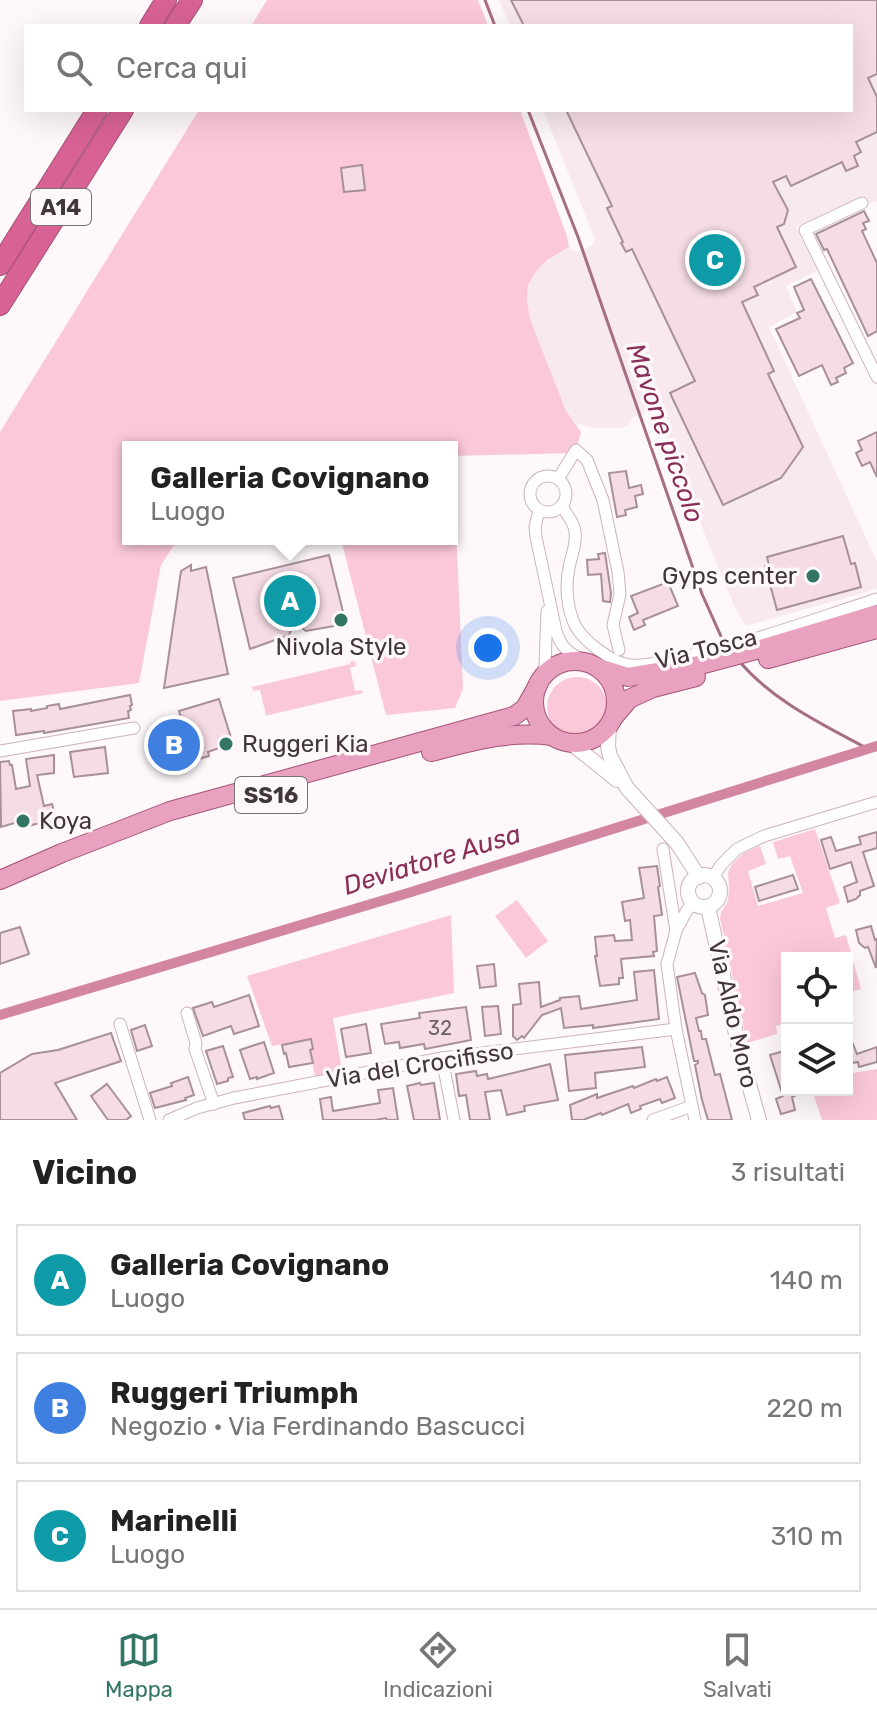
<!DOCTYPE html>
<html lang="it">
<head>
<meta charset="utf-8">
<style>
	body { margin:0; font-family:Rubik,sans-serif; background:#f6f6f6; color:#222 }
	.controls { position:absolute; right:24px; bottom:24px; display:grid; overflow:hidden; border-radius:0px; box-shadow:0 8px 32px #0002 }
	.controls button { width:72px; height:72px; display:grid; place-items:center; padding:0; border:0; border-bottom:2px solid #e0e0e0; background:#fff; color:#222; font:40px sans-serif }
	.you { position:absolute; left:488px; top:648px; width:28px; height:28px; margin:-20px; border:6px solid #fff; border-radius:50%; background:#1a73e8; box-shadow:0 0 0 12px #1a73e833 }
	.badge { display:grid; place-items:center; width:52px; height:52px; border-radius:50%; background:#337565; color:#fff; font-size:26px; font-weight:700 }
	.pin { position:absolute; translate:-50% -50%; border:4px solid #fff; box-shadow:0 2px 8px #0006 }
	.popup { position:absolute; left:122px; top:441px; width:336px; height:104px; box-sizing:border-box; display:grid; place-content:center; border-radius:0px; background:#fff; filter:drop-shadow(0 2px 6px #0005); font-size:26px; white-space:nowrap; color:#767676 }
	.popup b { font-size:30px; color:#222 }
	.popup::after { content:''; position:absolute; left:50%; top:100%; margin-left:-16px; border:16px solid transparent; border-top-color:#fff }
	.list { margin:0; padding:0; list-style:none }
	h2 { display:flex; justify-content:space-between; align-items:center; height:104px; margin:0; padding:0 32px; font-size:34px }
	h2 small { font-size:26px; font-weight:400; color:#767676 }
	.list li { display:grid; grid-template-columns:52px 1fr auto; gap:24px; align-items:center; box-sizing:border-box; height:112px; margin:0 16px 16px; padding:0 16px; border:2px solid #e0e0e0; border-radius:0px }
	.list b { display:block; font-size:30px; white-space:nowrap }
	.list p { margin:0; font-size:26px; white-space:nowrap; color:#767676 }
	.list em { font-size:26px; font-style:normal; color:#767676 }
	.icon { flex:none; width:44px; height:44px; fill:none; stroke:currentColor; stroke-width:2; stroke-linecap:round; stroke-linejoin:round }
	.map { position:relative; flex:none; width:877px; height:1120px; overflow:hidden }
	.search { position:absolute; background:#fff; box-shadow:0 8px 32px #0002; left:24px; right:24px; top:24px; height:88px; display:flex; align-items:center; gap:20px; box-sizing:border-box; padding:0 28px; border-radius:0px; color:#767676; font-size:30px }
	.sheet { height:488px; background:#fff }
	nav { display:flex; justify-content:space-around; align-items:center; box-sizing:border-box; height:112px; border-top:2px solid #e0e0e0; background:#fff; font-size:22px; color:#767676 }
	nav a { display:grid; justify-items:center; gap:4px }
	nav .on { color:#337565 }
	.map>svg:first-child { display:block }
	.built { fill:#f7e9ee }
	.green { fill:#fbc8da }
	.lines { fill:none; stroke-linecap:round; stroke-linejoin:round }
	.stream { stroke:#a66e83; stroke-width:3 }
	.canal { stroke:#d286a2; stroke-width:10 }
	.building { fill:#f6dce5; stroke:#a89098; stroke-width:2 }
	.minor-casing { stroke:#ccb3bb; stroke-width:13 }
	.tertiary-casing { stroke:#ccb3bb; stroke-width:16 }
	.primary-casing { stroke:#a45376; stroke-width:20 }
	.motorway-casing { stroke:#a45376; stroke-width:22 }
	.minor { stroke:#fff; stroke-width:11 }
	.tertiary { stroke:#fff; stroke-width:14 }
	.primary { stroke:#e8a1bf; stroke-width:18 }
	.motorway { stroke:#d96295; stroke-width:20 }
	.poi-dot { fill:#337565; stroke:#fef8fa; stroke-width:3 }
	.labels { text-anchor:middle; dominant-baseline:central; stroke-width:7; stroke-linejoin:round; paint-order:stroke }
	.number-label { font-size:20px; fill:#6e6066 }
	.shield { fill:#fef8fa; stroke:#7a7174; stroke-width:2 }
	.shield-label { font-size:22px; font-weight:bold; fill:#41373b }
	.poi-label { font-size:24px; fill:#41373b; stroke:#fef8fa; text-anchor:start }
	.street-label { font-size:24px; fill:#41373b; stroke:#fef8fa }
	.water-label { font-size:26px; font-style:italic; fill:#8a2f58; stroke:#fef8fa }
</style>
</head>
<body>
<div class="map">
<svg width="877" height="1120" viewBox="0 0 877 1120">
	<rect width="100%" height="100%" fill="#fef8fa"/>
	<!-- built -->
	<path class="built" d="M499,0h378v201l-7,2 -7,-7 -67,31 21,44 -31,15 11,26 -28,15 108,235v27l-131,37 -9,-14 -26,-62 -53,-136 -4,-3 -6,1 -15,5 -6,9 -5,2h-28l-20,-5 -8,-12 -36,-92 -3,-19 1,-15 7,-12 12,-13 22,-13 7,5 16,-6 3,-7 -52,-129h308v-84h-341z"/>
	<!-- green -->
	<g class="green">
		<path d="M267,0h211l10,26h-237z"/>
		<path d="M199,110h321l47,126 2,11 -22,13 -12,13 -7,12 -1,15 3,19 36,92 15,21 -6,21 -122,3 10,233 -8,19 -69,7 -45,-176h111v-92h-324v92h50l-17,26 -22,118 -139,18v-269z"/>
		<path d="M355,661l1,5 -6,2 5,23 7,-1 1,3 -103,24 6,-2 -6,-25 -7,1 -1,-4 98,-23v-2z"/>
		<circle cx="577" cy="707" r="30"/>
		<path d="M815,829l25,74 -14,5 9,30 11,-3 15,54 -14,4v-35h-60v65l-11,3 1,8 -30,9 -27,-125 1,-6 7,-11 1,-14 -1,-15 4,-8 12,-11 16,-7 6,18 -18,7 10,35 45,-13 -13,-37 -12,3 -5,-17z"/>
		<path d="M517,900l31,41 -22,17 -31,-42z"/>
		<path d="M451,915l3,78 -121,25 9,53 -27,6 -5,-27 3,-2 -2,-9 -39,7 -25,-70z"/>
		<path d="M877,1069v51h-55l-10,-30h35v-16z"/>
	</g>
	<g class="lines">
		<!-- stream -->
		<g class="stream">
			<path d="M485,0l10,26"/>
			<path d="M528,110l50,127 124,357 22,49"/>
			<path d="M739,661c35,41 83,63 129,88"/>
		</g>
		<!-- canal -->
		<path class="canal" d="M0,1015l408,-122 469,-147"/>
	</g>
	<!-- building -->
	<g class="building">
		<path d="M511,0h366v74l-9,4 9,19v35l-21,10 5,10 -7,4 4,10 -12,5 -4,-9 -51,24 -5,-10 -13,6 15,28 -4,14 -7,3 19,40 -42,20 4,8 -16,7 32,69 -6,3 35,73 -22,31 -58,27 -53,-112 25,-12 -63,-132 -6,3 -5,-9 2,-1 -16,-34 5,-2 -46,-96h285v-84h-327z"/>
		<path d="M362,165l3,25 -21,2 -3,-24z"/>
		<path d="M864,211l5,10 -6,2 3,6 -4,2 15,32v68l-9,5 -41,-87 -3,1 -8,-16z"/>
		<path d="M811,279l42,84 -9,5 2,5 -10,5 2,4 -7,3 -9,-20 -23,11 -23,-47 24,-11 -3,-5 7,-3 -10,-23z"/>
		<path d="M877,432v45l-7,-15 -8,4 -6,-13 6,-3 -4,-9z"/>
		<path d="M626,471l3,17 12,-3 2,9 -8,2 2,11 -12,3 1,5 -9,2 -8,-44z"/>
		<path d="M843,536l8,28 4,-1 6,24 -84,23 -12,-44 4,-1 -2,-8z"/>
		<path d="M605,553l6,40 -1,9 -7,-1 -2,-27 -13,1 -1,-15 12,-1 -1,-5z"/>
		<path d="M329,555l17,69 -40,7 -5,-4 -10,3 -2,5 -39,14 -17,-71z"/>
		<path d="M191,565v6l15,-4 22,107 -64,14 17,-117z"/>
		<path d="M668,582l10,24 -35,14 2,5 -11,5 -5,-13 9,-4 -7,-17z"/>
		<path d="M130,695l2,10 -2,1 1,4 -3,1 1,7 -85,15v-2l-28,4 -3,-24 18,-2v2l16,-3v-2l12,-2 1,5z"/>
		<path d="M219,699l13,42 -14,4 1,3 -11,4 1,4 -14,4 -4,-11 -9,10 -8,-1 -8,-24 18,-5 -5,-18z"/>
		<path d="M105,747l3,26 -34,4 -4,-25z"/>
		<path d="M54,755v18l-17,2 7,31 8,-2 4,15 -36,9 -2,-6 -17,5 -1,-65 9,-1 1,4h2l4,24 14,-3 -4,-27z"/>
		<path d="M877,832v16l-14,4 11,34 -14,5v4l-4,4 -8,3 -4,-15 13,-5 -6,-20 -21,7 -9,-29 10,-3 5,14 25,-7 -2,-7z"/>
		<path d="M657,866l3,20 -2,1 4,28 -8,1 3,35 -4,1 1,4 -33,3 2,19h-4v6l-19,2 -5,-30h2l-2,-19 19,-2 1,6 17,-1 -2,-20 -5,1 -3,-19 22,-4 -5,-30z"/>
		<path d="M793,875l5,14 -39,12 -4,-14z"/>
		<path d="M871,926l4,14 2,-1 -1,29 -8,-21 -3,1 -6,-5 -3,-13z"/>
		<path d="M20,927l9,27 -29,10v-31z"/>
		<path d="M494,964l2,22 -16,2 -3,-22z"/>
		<path d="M654,970l5,49 -66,9v-3l-29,3 -3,-20 -19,7 -18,23 -2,-2 -5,4 -4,-4v-31l8,-1 -2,-20 20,-2 2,25 19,-7v-2l19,-2 2,13 56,-9 -3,-28z"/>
		<path d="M695,973l7,20 3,2 3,20 -12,3 3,13h2l1,8h4l9,36 5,-1 12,46h-24l-6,-20 -7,-35 3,-2v-2h-4l-17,-84z"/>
		<path d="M249,995l10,31 -25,8 -3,-8 -28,10 -10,-28 19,-6 2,5z"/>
		<path d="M498,1006l3,28 -16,2 -3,-29z"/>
		<path d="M466,1007l5,33 -46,9 -1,-5 -24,4 -1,-6 -14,2 -4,-20 39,-6 -1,-5z"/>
		<path d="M366,1024l5,29 -25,4 -5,-28z"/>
		<path d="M145,1025l7,21 -15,5 -6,-21z"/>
		<path d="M111,1033l10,28 -66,22 22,37h-77v-47l32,-19 26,-4z"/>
		<path d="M311,1039l2,10 -3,1 3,13 -24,4 -3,-14 -2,1 -2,-9z"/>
		<path d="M264,1042l10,31 -17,6v-2l-7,2 -10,-29z"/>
		<path d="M853,1044l4,10 20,-7v15l-18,5 -1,-5 -11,2v-18z"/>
		<path d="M223,1046l10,31 -5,1v3l-11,3 -11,-33z"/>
		<path d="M642,1047l3,20 -50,6 1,15 -27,3 -4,-36z"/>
		<path d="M787,1050v40h20l-15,7 3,13 -14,4 -5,-15 7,-3 -13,-41z"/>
		<path d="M550,1064l8,36 -34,6 1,5 -18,4 -6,-25 -16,2 5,28h-20l-4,-25 -7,1 -3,-22 20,-3 1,5 10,-2 1,5z"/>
		<path d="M188,1077l6,18 -9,3 1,2 -31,8 -5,-15 22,-7 -1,-3z"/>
		<path d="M667,1077l8,21 -13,5 -2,-4 -20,7 1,3 -10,4 -3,-9 -26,11 -1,-2 -18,7h-11l-2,-15 27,-11v4l36,-12 1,2 22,-9 1,2z"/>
		<path d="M420,1083l1,2 13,-2 6,37h-26l-7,-34z"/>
		<path d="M107,1084l24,32 -5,4h-18l-17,-24z"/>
		<path d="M393,1088l5,32h-11l-1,-2 -11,2h-52l-3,-21 11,-2 2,14 47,-8 -2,-13z"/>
		<path d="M270,1106l1,2 8,-2 4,14h-38l-2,-7z"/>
	</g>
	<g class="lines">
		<!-- minor casing -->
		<g class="minor-casing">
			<g id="minor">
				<path d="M862,203l-57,27 72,147"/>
				<circle cx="548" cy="494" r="18"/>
				<path d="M558,479l18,-29 11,10 16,40 15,72 2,22 -7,31 6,25"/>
				<path d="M562,505c4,11 12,15 13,27 2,12 -4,24 -6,36 -4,18 -2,42 7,59 9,15 36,36 54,38 15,2 33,-4 48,-7 68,-13 134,-38 199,-59"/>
				<path d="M539,510l-4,17 1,10 20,94c5,17 13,22 28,30"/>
				<path d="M542,678l3,-12 2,-55"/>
				<path d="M0,751l134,-23"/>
				<path d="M663,849l13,82"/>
				<path d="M713,878l8,-13 16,-16 27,-13 113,-34"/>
				<path d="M694,903l-7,7 -11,21 -9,33 9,65 19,91"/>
				<path d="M187,1013l9,30 -1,6 19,55"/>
				<path d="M120,1024l30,96"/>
				<path d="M442,1058l12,62"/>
				<path d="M169,1120l28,-12 37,-10 208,-40 234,-29"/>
				<path d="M653,1120l39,-14"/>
			</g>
		</g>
		<!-- tertiary casing -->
		<g class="tertiary-casing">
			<g id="tertiary">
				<path d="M609,725l-1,22 2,9 17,32 50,55 22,34"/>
				<path d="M571,743l46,37"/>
				<circle cx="704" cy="891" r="16"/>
				<path d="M708,907l32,145 19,68"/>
			</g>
		</g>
		<!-- primary casing -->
		<g class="primary-casing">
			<g id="primary">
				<path d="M768,659l109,-30"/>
				<circle cx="575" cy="702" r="41"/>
				<path d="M599,668l29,9 72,-12 64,-17 113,-34"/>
				<path d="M613,718l16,-19 24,-11 43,-11"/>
				<path d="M431,752c40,-10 79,-22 121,-16"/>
				<path d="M0,880l62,-27 108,-42 344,-95 11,-8 13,-23"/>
			</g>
		</g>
		<!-- motorway casing -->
		<g class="motorway-casing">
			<g id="motorway">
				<path d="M150,26l16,-26"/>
				<path d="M175,26l17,-26"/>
				<path d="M0,265l97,-155"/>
				<path d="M0,305l123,-195"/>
			</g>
		</g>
		<!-- minor -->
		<use href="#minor" class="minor"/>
		<!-- tertiary -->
		<use href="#tertiary" class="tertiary"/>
		<!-- primary -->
		<use href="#primary" class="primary"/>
		<!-- motorway -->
		<use href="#motorway" class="motorway"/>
	</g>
	<!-- markers -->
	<g class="poi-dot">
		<circle cx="813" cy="576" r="8"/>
		<circle cx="341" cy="620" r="8"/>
		<circle cx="226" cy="744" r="8"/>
		<circle cx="23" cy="821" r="8"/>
	</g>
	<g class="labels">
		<!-- number labels -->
		<g class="number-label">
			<text x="440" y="1028">32</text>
		</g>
		<!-- shield labels -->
		<g class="shield">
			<rect x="31" y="189" width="60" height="36" rx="6"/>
			<rect x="235" y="777" width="72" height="36" rx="6"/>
		</g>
		<g class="shield-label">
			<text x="61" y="207">A14</text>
			<text x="271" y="795">SS16</text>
		</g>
		<!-- poi labels -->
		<g class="poi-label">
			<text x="797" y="576" text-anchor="end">Gyps center</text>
			<text x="341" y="647" text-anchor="middle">Nivola Style</text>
			<text x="242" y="744">Ruggeri Kia</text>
			<text x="39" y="821">Koya</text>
		</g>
		<!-- street labels -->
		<g class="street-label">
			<text transform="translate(706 649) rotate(-14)">Via Tosca</text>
			<text transform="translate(733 1014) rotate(77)">Via Aldo Moro</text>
			<text transform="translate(420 1065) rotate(-9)">Via del Crocifisso</text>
		</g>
		<!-- water labels -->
		<g class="water-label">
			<text transform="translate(665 433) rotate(71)">Mavone piccolo</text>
			<text transform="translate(432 860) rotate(-17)">Deviatore Ausa</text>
		</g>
	</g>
</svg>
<div class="controls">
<button><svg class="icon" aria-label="locate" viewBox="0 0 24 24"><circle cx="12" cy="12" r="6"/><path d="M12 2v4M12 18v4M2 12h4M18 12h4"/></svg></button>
<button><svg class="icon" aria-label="layers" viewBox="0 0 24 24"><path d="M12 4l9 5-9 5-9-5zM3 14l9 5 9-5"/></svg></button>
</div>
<div class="you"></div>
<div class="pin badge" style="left:290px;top:601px;background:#0f9aa8">A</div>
<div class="popup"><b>Galleria Covignano</b>Luogo</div>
<div class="pin badge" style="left:174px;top:745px;background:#3f7fe0">B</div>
<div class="pin badge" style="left:715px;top:260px;background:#0f9aa8">C</div>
<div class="search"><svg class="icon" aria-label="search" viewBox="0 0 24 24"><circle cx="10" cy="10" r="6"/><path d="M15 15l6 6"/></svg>Cerca qui</div>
</div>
<section class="sheet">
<h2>Vicino<small>3 risultati</small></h2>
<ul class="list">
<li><span class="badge" style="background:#0f9aa8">A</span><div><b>Galleria Covignano</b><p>Luogo</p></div><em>140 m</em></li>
<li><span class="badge" style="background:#3f7fe0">B</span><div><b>Ruggeri Triumph</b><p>Negozio · Via Ferdinando Bascucci</p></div><em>220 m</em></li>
<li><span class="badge" style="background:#0f9aa8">C</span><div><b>Marinelli</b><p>Luogo</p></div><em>310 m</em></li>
</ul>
</section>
<nav>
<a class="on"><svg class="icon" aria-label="map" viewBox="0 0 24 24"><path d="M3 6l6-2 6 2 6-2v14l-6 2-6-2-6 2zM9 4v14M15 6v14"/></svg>Mappa</a>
<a><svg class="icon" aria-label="directions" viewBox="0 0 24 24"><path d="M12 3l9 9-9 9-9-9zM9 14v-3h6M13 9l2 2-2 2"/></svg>Indicazioni</a>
<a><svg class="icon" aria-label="saved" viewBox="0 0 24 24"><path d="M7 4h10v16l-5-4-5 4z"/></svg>Salvati</a>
</nav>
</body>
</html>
